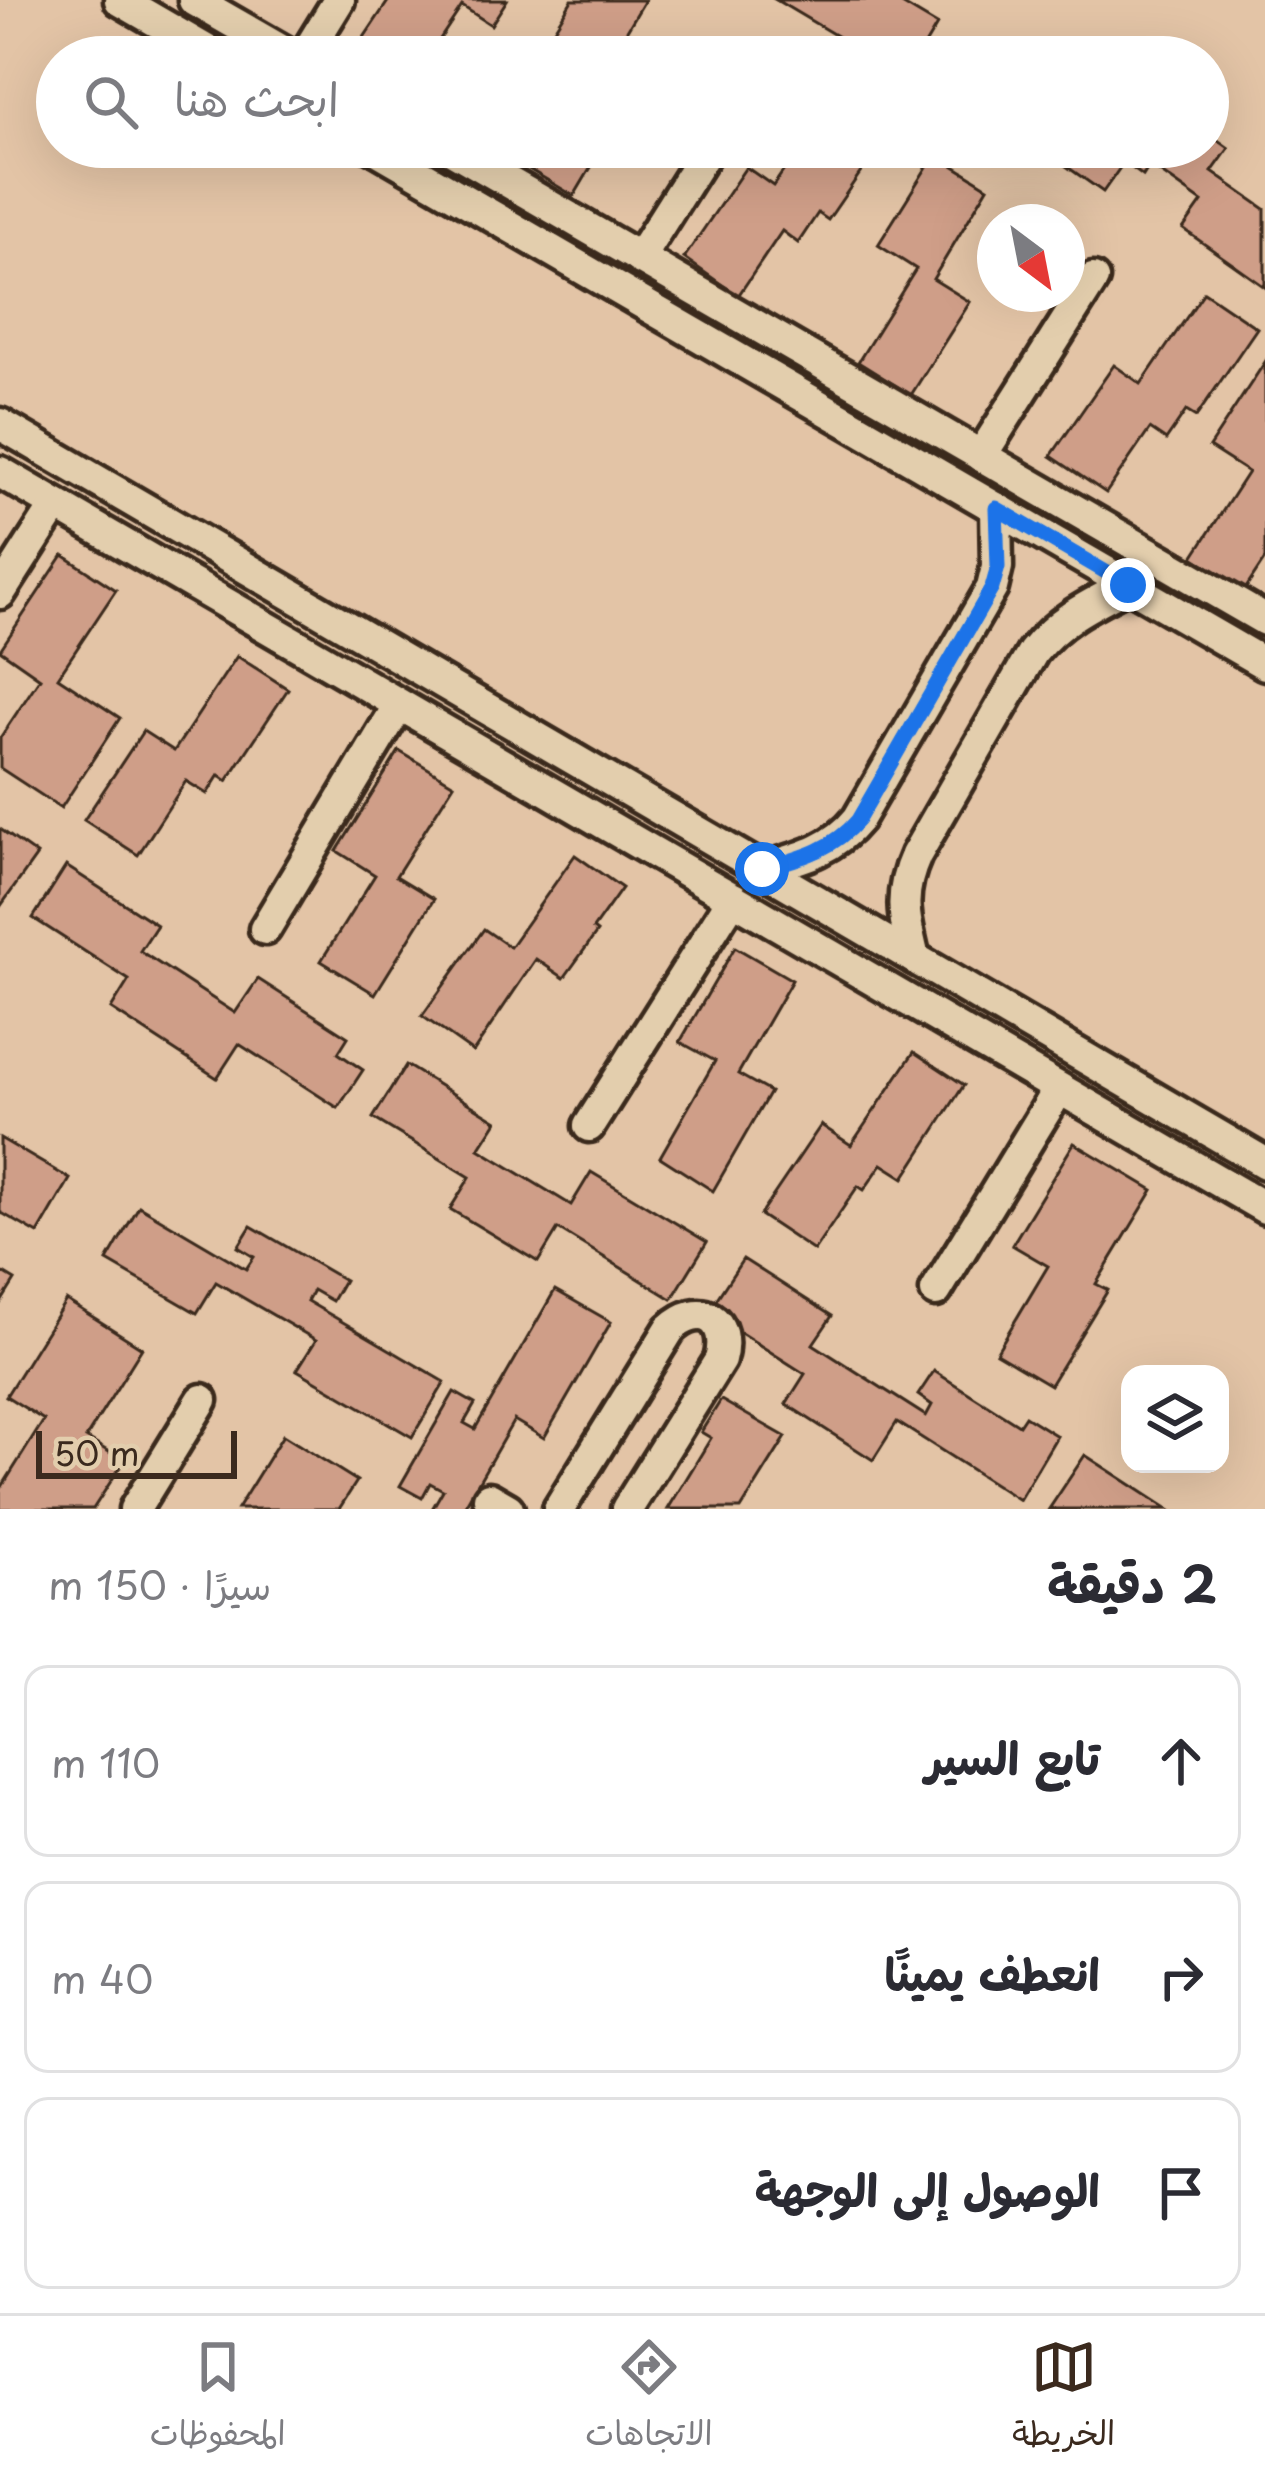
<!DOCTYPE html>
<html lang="ar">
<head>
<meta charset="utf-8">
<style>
	body { margin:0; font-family:"Playpen Sans","Playpen Sans Arabic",sans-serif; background:#f2f2f3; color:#2b2b33; direction:rtl }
	.controls { position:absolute; right:36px; bottom:36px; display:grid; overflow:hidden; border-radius:24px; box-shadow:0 12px 48px #0002 }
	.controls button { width:108px; height:108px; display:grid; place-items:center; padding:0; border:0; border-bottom:3px solid #e1e1e2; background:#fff; color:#2b2b33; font:60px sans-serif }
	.compass { position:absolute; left:977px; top:204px; width:108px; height:108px; border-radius:50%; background:#fff; box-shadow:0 12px 48px #0002; rotate:148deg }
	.scale { position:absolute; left:36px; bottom:30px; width:201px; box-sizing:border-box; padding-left:12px; border:6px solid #3b2a1e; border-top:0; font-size:33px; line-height:42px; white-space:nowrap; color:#3b2a1e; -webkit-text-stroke:9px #e3cead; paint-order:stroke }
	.stop { position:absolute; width:36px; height:36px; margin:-27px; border:9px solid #1a73e8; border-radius:50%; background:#fff }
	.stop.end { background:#1a73e8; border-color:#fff; box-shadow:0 3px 12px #0008 }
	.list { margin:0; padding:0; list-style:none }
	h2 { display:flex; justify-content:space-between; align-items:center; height:156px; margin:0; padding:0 48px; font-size:51px }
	h2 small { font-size:39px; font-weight:400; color:#7c7c81 }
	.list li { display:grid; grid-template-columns:78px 1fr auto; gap:36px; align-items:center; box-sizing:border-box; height:192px; margin:0 24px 24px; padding:0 24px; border:3px solid #e1e1e2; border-radius:24px }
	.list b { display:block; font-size:45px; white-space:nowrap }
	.list em { font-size:39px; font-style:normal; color:#7c7c81 }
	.icon { flex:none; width:66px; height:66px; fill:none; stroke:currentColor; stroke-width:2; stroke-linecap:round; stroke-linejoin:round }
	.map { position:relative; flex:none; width:1265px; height:1509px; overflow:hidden; direction:ltr }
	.search { position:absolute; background:#fff; box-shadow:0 12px 48px #0002; left:36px; right:36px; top:36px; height:132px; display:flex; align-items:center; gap:30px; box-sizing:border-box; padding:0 42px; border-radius:66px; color:#7c7c81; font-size:45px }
	.sheet { height:804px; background:#fff }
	nav { display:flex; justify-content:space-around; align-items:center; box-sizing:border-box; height:168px; border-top:3px solid #e1e1e2; background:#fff; font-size:33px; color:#7c7c81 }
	nav a { display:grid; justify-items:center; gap:6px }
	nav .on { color:#3b2a1e }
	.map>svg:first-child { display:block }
	.building { fill:#cf9e88; stroke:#3b2a1e; stroke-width:3 }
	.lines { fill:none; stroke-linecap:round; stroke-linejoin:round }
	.minor-casing { stroke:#3b2a1e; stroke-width:39 }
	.minor { stroke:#e3cead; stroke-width:30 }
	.route { stroke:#1a73e8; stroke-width:15 }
</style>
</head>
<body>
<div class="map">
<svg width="1265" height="1509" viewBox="0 0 1265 1509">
	<rect width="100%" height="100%" fill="#e3c4a6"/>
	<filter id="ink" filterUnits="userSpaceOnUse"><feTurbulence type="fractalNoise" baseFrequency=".00833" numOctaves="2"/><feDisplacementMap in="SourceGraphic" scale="24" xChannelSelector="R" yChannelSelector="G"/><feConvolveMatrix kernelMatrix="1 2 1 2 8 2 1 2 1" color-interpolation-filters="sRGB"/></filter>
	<g filter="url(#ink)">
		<!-- building -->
		<g class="building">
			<path d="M389,0h118l-16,25 -29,-19 -34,51h-77z"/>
			<path d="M572,0h73l-34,57h-56l-13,-8z"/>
			<path d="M776,0h119l42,25 -15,25 11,7h-61z"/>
			<path d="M1208,133l21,15 -17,24 53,37v78l-82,-58 19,-27 -52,-37 -7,11 -19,-14 -21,30 -64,-45h169z"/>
			<path d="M533,147h70l-29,49 -52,-31z"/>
			<path d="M800,147h78l-50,73 -10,-7 -20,30 -16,-12 -44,65 -54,-38 62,-91 27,19z"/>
			<path d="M935,154l53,33 -55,92 37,23 -59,93 -53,-33 58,-93 -38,-24z"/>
			<path d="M1204,292l53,36 -61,89 -10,-6 -20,29 -16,-11 -44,64 -55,-37 63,-91 27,19z"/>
			<path d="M1265,362v197l-21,32 -51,-34 55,-85 -39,-25z"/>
			<path d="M63,555l53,35 -58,87 62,41 -59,90 -61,-40v-30l40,-60 -40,-28z"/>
			<path d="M237,656l51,33 -61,92 -8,-6 -12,19 -21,-13 -48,74 -54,-35 59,-89 31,20z"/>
			<path d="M399,751l55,33 -58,92 38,23 -59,95 -54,-33 54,-86 -38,-24z"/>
			<path d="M0,829l37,26 -37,52z"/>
			<path d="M575,855l47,33 -29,41 4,3 -33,46 -28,-19 -63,93 -51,-36 62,-87 26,18z"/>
			<path d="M66,866l91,59 -17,26 95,62 23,-34 90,58 -10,16 25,17 -25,38 -99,-64 -22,34 -106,-69 18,-29 -96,-62z"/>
			<path d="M735,947l57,33 -54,94 32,18 -57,99 -53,-34 55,-96 -35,-19z"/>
			<path d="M914,1052l50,33 -60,93 -22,-14 -18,26 -6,-4 -44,65 -54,-36 61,-90 30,20z"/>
			<path d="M406,1065l91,56 -18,28 92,56 20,-33 116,70 -35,57 -114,-70 -20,33 -88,-53 20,-32 -97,-59z"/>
			<path d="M0,1138l70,41 -32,55 -38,-22z"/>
			<path d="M1074,1143l79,47 -57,94 12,6 -58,95 -54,-32 52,-87 -36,-21z"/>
			<path d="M139,1206l107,63 8,-12 -16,-10 13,-21 93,54 -12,21 -19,-11 -6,11 138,81 -33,55 -115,-67 19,-30 -100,-58 -19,31 -90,-52z"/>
			<path d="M743,1259l89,57 -19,28 113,72 6,-11 -14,-10 16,-24 85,54 6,-9 32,20 -38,64 -122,-78 -24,38 -87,-56 19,-30 -97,-62z"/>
			<path d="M0,1271l15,9 -15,24z"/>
			<path d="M555,1290l56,32 -67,116 -30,-18 -51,89h-31l11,-19 -13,-7 -8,15 -22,-12 54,-94 21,12 -11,19 11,6z"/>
			<path d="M66,1300l76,48 -56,90 38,23 -31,48h-93v-19l44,-70 -38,-24z"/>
			<path d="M721,1400l65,37 -45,72h-73l43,-71 -10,-6z"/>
			<path d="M283,1435l74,46 -18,28h-102z"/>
			<path d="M1085,1455l83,54h-119z"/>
		</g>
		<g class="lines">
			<!-- minor casing -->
			<g class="minor-casing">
				<g id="minor">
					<path d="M120,0l98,57"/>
					<path d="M194,0l99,57"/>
					<path d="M304,57l35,-57"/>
					<path d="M373,147l892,517"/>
					<path d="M448,147l817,473"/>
					<path d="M639,258l70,-111"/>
					<path d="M0,424l1265,739"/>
					<path d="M981,456l112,-177"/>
					<path d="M0,472l1265,736"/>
					<path d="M0,593l56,-88"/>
					<path d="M762,869c38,-11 70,-18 96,-50l134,-231 5,-21 -1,-59"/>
					<path d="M265,929l134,-224"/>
					<path d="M914,958c-10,-41 -16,-63 2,-103l117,-203c26,-33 58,-48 95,-67"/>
					<path d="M589,1126l144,-228"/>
					<path d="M936,1291l123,-202"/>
					<path d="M489,1498l19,11"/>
					<path d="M135,1509l67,-109"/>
					<path d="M559,1509l111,-180c31,-29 61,-10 50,31l-93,149"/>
				</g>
			</g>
			<!-- minor -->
			<use href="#minor" class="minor"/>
		</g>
	</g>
	<g class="lines" filter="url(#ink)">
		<!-- route -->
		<path class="route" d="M762,869c38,-11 70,-18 96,-49l134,-232 6,-21 -2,-59 132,77"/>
	</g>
</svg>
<div class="controls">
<button><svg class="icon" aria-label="layers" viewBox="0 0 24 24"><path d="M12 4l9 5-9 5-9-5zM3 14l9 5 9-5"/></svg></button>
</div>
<svg class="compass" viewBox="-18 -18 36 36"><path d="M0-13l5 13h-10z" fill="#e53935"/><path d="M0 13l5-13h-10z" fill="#7c7c81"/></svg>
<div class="scale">50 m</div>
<div class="stop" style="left:762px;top:869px"></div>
<div class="stop end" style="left:1128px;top:585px"></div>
<div class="search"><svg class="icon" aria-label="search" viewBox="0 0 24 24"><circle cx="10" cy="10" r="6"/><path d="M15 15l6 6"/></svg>ابحث هنا</div>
</div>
<section class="sheet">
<h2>2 دقيقة<small>سيرًا · 150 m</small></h2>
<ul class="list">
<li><svg class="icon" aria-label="ahead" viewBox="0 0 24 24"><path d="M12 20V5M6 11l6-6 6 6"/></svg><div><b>تابع السير</b></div><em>110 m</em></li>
<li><svg class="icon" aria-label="right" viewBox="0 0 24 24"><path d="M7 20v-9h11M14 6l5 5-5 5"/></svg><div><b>انعطف يمينًا</b></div><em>40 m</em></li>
<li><svg class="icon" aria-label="arrive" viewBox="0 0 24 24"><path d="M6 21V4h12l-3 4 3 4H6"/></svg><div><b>الوصول إلى الوجهة</b></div></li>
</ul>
</section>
<nav>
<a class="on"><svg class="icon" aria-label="map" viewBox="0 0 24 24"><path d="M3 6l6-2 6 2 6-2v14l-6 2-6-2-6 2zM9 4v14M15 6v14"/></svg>الخريطة</a>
<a><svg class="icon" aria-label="directions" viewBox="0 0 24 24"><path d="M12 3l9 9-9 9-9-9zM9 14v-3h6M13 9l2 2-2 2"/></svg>الاتجاهات</a>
<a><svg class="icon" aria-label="saved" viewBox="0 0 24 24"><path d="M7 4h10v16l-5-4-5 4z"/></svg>المحفوظات</a>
</nav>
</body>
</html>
